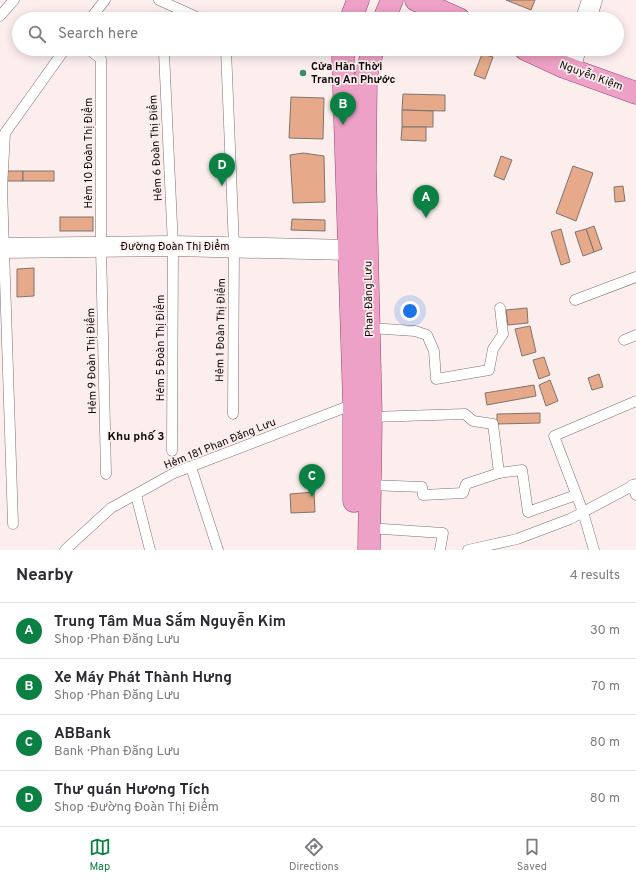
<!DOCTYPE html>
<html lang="en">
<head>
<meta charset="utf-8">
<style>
	body { margin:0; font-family:Overpass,sans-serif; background:#f7f7f7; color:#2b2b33 }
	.you { position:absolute; left:410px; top:311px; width:14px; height:14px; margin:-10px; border:3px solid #fff; border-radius:50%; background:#1a73e8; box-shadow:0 0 0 6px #1a73e833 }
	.badge { display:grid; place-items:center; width:26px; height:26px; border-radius:50%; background:#0b8043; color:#fff; font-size:13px; font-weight:700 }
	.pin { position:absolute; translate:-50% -33px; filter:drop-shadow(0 1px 2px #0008) }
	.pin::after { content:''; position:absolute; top:21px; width:14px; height:12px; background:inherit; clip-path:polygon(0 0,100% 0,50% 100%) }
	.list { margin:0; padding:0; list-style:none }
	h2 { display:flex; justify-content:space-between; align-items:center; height:52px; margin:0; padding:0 16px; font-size:17px }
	h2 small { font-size:13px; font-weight:400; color:#7c7c81 }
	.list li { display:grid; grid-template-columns:26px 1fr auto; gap:12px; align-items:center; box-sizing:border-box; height:56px; padding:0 16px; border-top:1px solid #e1e1e2 }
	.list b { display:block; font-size:15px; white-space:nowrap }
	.list p { margin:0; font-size:13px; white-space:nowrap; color:#7c7c81 }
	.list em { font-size:13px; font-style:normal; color:#7c7c81 }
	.icon { flex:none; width:22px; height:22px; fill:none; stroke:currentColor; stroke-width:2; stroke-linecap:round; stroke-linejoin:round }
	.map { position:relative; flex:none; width:636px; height:550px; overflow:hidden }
	.search { position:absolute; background:#fff; box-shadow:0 2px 10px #0003; left:12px; right:12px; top:12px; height:44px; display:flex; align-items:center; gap:10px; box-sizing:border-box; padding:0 14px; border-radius:22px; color:#7c7c81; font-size:15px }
	.sheet { height:276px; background:#fff }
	nav { display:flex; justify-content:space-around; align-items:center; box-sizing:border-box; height:56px; border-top:1px solid #e1e1e2; background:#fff; font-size:11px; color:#7c7c81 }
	nav a { display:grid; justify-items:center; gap:2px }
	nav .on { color:#0b8043 }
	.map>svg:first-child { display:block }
	.building { fill:#e6a989; stroke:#7f746e }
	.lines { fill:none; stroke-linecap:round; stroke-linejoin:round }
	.service-casing { stroke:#7c706f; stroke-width:11 }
	.minor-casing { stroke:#7c706f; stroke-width:21 }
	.primary-casing { stroke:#98436c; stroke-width:23 }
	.service { stroke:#fff; stroke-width:10 }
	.minor { stroke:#fff; stroke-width:20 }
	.primary { stroke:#eea1c6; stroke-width:22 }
	.poi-dot { fill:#359067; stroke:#fdeeee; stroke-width:1.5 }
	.labels { text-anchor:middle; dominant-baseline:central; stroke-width:3.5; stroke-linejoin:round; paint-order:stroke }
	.poi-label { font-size:11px; font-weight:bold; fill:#0f0a0a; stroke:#fdeeee; text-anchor:start }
	.street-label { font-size:11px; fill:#0f0a0a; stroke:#fdeeee }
	.neighbourhood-label { font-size:12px; font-weight:bold; fill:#0f0a0a; stroke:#fdeeee }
</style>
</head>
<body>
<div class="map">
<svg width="636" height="550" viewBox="0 0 636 550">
	<rect width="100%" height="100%" fill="#fdeeee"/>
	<!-- building -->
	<g class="building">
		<path d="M506,0h29l-4,10z"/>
		<path d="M482,54l11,3 -8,22 -11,-4z"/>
		<path d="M403,94l42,1v16l-43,-1z"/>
		<path d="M291,97l33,1 -1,41 -34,-1z"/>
		<path d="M402,110l31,1v16h-31z"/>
		<path d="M402,127h24v14l-25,-1z"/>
		<path d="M303,153l21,3 1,46 -32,1 -3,-48z"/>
		<path d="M501,156l11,4 -8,20 -10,-4z"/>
		<path d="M573,166l20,7 -17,48 -20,-8z"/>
		<path d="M7,171h16v10h-17z"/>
		<rect x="23" y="171" width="31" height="10"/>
		<path d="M623,186l2,15 -10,1 -1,-15z"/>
		<rect x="60" y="217" width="33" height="14"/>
		<path d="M292,219l33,1v11l-34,-1z"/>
		<path d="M594,226l8,23 -8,3 -8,-23z"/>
		<path d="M561,229l9,33 -9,3 -10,-33z"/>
		<path d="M586,229l8,23 -11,4 -8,-24z"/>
		<path d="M34,268v28l-17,1v-28z"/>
		<path d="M527,308l1,15 -20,2 -2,-15z"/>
		<path d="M530,326l6,26 -14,4 -7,-27z"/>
		<path d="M544,357l6,18 -11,4 -6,-19z"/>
		<path d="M599,374l4,13 -11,3 -4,-12z"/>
		<path d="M550,380l8,21 -12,5 -7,-21z"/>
		<path d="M534,385l2,11 -49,9 -2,-12z"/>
		<path d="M540,413v10l-43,1v-10z"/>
		<path d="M314,492l1,20 -24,1 -1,-19z"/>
	</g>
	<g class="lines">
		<!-- service casing -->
		<g class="service-casing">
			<g id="service">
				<path d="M159,0l42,19"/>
				<path d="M0,16l14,-16"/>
				<path d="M90,19l15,-19"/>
				<path d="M176,19l3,-10"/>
				<path d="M88,49l13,10v188l5,227"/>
				<path d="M165,49l-1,4 9,193 -1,205"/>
				<path d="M226,49l8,198 -1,167"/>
				<path d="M575,300l61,-23"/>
				<path d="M370,328l45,3 12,4 7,16 2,28 53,-9 4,-21 10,-15 -3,-26"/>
				<path d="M624,340l12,-5"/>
				<path d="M371,417l94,-3 8,7 20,3 6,49"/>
				<path d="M191,467l27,83"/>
				<path d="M369,485l53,2 1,8 40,-2 3,-9 33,-11 23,-3 6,42 48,-17"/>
				<path d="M632,485l4,10"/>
				<path d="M136,495l14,55"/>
				<path d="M13,524l-11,-336 3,-55 60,-84"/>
				<path d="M368,528l75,5 -3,17"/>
				<path d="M65,550l46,-42 63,-35 180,-69"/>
				<path d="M468,550l49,-11 53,-20 66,-35"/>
				<path d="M594,550l-11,-38 -29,-76 82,-35"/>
			</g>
		</g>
		<!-- minor casing -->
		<g class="minor-casing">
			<g id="minor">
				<path d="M586,19l6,-19"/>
				<path d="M570,69l6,-20"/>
				<path d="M0,248l173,-2 177,4"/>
			</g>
		</g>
		<!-- primary casing -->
		<g class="primary-casing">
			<g id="primary">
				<path d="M416,0l43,19"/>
				<path d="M351,19l7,-19"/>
				<path d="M384,19l8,-19"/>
				<path d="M345,49l-2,8 11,347v97"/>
				<path d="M525,49l39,18 72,26"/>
				<path d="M369,550l2,-133 -6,-249 1,-92 7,-27"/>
			</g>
		</g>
		<!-- service -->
		<use href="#service" class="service"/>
		<!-- minor -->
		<use href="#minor" class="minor"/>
		<!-- primary -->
		<use href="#primary" class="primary"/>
	</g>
	<!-- markers -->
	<circle class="poi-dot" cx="303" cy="73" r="4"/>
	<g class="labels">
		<!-- poi labels -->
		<g class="poi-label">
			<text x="311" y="67">Cửa Hàn Thời<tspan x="311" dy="13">Trang An Phước</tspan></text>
		</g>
		<!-- street labels -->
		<g class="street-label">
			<text transform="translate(591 76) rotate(20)">Nguyễn Kiệm</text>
			<text transform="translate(156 148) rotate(-93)">Hẻm 6 Đoàn Thị Điểm</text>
			<text transform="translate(89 153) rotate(-90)">Hẻm 10 Đoàn Thị Điểm</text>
			<text x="175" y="247">Đường Đoàn Thị Điểm</text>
			<text transform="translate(369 299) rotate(-91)">Phan Đăng Lưu</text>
			<text transform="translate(221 330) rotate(-89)">Hẻm 1 Đoàn Thị Điểm</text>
			<text transform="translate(161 348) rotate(-90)">Hẻm 5 Đoàn Thị Điểm</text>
			<text transform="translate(92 361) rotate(-91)">Hẻm 9 Đoàn Thị Điểm</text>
			<text transform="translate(220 444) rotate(-22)">Hẻm 181 Phan Đăng Lưu</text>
		</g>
		<!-- neighbourhood labels -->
		<g class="neighbourhood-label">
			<text x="136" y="437">Khu phố 3</text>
		</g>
	</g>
</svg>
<div class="you"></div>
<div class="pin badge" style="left:426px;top:218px">A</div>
<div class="pin badge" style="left:343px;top:125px">B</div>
<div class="pin badge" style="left:312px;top:497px">C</div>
<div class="pin badge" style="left:222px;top:186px">D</div>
<div class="search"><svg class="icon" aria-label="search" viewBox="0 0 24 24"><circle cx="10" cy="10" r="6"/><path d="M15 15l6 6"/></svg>Search here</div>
</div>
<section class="sheet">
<h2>Nearby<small>4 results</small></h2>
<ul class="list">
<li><span class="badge">A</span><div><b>Trung Tâm Mua Sắm Nguyễn Kim</b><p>Shop · Phan Đăng Lưu</p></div><em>30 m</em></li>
<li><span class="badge">B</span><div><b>Xe Máy Phát Thành Hưng</b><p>Shop · Phan Đăng Lưu</p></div><em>70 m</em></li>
<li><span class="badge">C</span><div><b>ABBank</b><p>Bank · Phan Đăng Lưu</p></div><em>80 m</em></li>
<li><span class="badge">D</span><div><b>Thư quán Hương Tích</b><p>Shop · Đường Đoàn Thị Điểm</p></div><em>80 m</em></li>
</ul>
</section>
<nav>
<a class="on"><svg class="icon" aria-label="map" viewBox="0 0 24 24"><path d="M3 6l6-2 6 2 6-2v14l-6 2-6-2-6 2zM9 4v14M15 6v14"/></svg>Map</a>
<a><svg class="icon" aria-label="directions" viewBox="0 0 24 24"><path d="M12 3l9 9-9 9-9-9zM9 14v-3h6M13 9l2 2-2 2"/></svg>Directions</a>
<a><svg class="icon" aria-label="saved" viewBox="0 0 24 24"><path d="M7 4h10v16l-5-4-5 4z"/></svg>Saved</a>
</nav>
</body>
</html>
